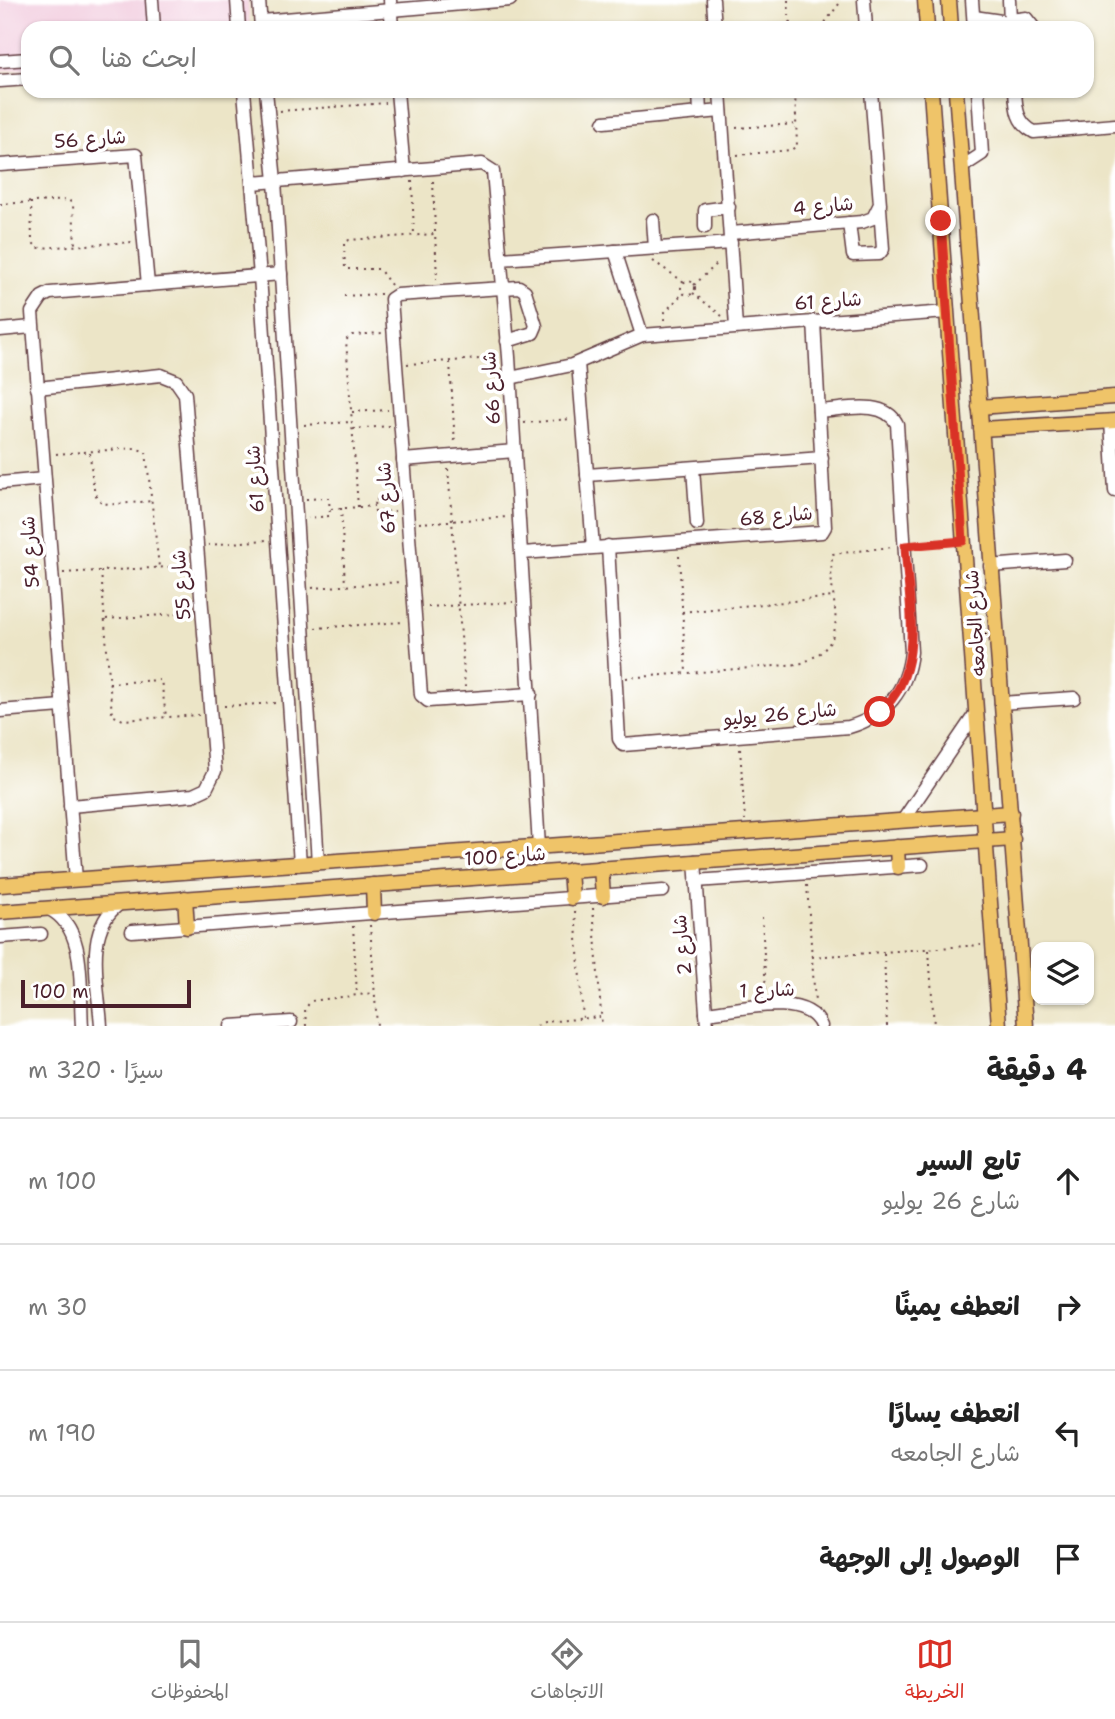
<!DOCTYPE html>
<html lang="ar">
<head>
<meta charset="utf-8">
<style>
	body { margin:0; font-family:"Shantell Sans","Playpen Sans Arabic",sans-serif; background:#f6f6f6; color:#222; direction:rtl }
	.controls { position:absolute; right:21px; bottom:21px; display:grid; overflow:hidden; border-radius:14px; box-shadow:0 2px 5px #0004 }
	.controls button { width:63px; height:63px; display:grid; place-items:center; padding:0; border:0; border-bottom:2px solid #e0e0e0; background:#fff; color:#222; font:35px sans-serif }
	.scale { position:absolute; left:21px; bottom:18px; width:170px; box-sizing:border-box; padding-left:7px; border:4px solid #4a1f2b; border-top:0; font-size:19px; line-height:24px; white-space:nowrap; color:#4a1f2b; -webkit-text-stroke:5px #fff; paint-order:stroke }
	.stop { position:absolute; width:21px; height:21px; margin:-16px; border:5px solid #d93025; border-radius:50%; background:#fff }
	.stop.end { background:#d93025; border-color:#fff; box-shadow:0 2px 7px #0008 }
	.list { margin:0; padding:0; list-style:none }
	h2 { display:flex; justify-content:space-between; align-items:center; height:91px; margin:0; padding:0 28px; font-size:30px }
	h2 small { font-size:23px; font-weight:400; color:#767676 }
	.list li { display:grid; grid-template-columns:46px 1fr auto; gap:21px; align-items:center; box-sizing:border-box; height:126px; padding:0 28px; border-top:2px solid #e0e0e0 }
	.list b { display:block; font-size:26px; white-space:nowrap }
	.list p { margin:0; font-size:23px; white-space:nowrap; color:#767676 }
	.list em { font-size:23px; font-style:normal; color:#767676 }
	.icon { flex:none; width:38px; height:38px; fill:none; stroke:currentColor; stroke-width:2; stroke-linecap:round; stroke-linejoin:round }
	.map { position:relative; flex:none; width:1115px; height:1026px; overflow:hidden; direction:ltr }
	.search { position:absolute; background:#fff; box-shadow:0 2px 5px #0004; left:21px; right:21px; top:21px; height:77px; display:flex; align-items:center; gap:18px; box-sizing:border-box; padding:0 24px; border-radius:21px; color:#767676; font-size:26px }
	.sheet { height:595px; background:#fff }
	nav { display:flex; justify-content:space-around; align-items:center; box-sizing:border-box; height:98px; border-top:2px solid #e0e0e0; background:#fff; font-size:19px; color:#767676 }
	nav a { display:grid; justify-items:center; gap:4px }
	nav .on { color:#d93025 }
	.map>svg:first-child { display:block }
	.built { fill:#f3cfe0 }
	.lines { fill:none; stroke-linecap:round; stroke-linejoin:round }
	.minor-casing { stroke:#623d42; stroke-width:15 }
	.major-casing { stroke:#623d42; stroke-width:17 }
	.path { stroke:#623d42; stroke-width:2; stroke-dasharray:2 5; stroke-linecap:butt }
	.minor { stroke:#fff; stroke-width:12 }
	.major { stroke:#efc469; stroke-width:14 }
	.route { stroke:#d93025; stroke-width:9 }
	.labels { text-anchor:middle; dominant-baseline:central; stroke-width:7; stroke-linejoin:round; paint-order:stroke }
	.street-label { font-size:19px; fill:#4a1f2b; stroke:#fff }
</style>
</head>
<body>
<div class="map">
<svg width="1115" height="1026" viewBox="0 0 1115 1026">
	<rect width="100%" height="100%" fill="#fff"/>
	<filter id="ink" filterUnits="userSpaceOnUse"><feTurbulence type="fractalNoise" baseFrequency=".0143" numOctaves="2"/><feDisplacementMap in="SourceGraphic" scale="14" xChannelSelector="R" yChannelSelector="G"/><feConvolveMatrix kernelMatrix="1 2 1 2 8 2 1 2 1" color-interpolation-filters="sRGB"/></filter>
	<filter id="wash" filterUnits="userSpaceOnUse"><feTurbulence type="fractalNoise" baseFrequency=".00686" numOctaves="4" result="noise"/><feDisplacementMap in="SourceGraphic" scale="28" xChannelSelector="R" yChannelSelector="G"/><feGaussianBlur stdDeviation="1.57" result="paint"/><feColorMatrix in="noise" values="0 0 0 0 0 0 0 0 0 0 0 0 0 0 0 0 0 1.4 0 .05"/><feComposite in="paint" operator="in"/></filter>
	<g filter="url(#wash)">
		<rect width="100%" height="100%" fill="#ece5c7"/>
		<!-- built -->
		<path class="built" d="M0,0h248l2,28h-222v41l-28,2z"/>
	</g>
	<g filter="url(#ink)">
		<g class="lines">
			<!-- minor casing -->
			<g class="minor-casing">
				<g id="minor">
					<path d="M152,0l2,28"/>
					<path d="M237,0l2,28"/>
					<path d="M259,0l2,28"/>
					<path d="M390,0l2,28"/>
					<path d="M713,0l2,28"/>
					<path d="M864,0l2,28"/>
					<path d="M972,0l2,28"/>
					<path d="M974,17l34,5"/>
					<path d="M1010,20l16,-2 8,10"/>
					<path d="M261,21l249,-21"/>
					<path d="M1007,23l3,-3 -1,-20"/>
					<path d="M0,61l28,-2"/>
					<path d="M0,81l28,-2"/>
					<path d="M244,91l16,185 40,588"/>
					<path d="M266,91l9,90 43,682"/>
					<path d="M397,91l7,80"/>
					<path d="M699,91l1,22"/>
					<path d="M720,91l16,236"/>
					<path d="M1015,91c1,18 2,32 19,41l81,-7"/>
					<path d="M604,122l117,-11"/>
					<path d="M0,165l136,-10 12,130"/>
					<path d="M962,167l20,-13 -4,-63"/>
					<path d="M253,183l229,-19 11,7 16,186 30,490"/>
					<path d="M653,220l2,28"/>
					<path d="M849,223l4,32 26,-1 4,-5 -3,-41"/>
					<path d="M705,227v-17l24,-3"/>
					<path d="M731,233l131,-11 11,-4 7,-14 -9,-113"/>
					<path d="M615,251l27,84"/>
					<path d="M501,259l230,-16"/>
					<path d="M0,330l32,-3"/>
					<path d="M507,341l26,-8 3,-7 -11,-35 -6,-4 -122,8 -6,4 30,396 7,6 103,-7"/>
					<path d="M578,363l15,184"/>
					<path d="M510,378l62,-13 70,-30 305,-23"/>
					<path d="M37,388l124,-13 15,6 9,13 30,377 -9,18 -13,6 -123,11"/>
					<path d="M1111,421l4,70"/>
					<path d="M403,460l112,-9"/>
					<path d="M693,468l4,56"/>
					<path d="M587,475l235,-17"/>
					<path d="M0,483l44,-4"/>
					<path d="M608,546l11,193 4,6 226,-18c37,-11 58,-37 62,-75l-14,-228c-13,-26 -54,-14 -78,-13"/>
					<path d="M522,553l300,-21 3,-5 -11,-206"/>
					<path d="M990,566l75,-6"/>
					<path d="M1001,703l73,-5"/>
					<path d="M0,711l62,-5"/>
					<path d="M903,820l72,-106"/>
					<path d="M695,861l12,165"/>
					<path d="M76,880l-44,-568 10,-15 8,-4 231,-19"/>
					<path d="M696,881l226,-16"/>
					<path d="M49,909c39,19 30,80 33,117"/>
					<path d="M132,931l531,-40"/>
					<path d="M0,937l41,-3"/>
					<path d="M706,1013c31,-3 101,-22 115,13"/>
					<path d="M101,1026c-2,-39 -19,-98 20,-123"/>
					<path d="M231,1026l60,-4"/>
				</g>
			</g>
			<!-- major casing -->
			<g class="major-casing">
				<g id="major">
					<path d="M925,0l2,28"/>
					<path d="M949,0l2,28"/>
					<path d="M931,91l68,935"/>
					<path d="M956,91l70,935"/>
					<path d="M979,407l136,-10"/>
					<path d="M981,429l134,-8"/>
					<path d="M897,847l1,20"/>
					<path d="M601,868l2,28"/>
					<path d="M570,870l2,28"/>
					<path d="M0,885l1011,-72"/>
					<path d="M373,885l1,28"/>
					<path d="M185,898l2,29"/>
					<path d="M0,912l1013,-73"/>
				</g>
			</g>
			<!-- path -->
			<g class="path">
				<path d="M788,0l2,28"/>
				<path d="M789,21l11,7"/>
				<path d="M821,28l21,-28"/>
				<path d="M280,111l106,-8"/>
				<path d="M736,128l61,-4"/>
				<path d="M737,155l54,-5 6,-4 -2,-55"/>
				<path d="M412,181l2,54"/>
				<path d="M433,181l4,99"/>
				<path d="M31,202l1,40 6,6 95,-6"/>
				<path d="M0,204l69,-4 4,5 2,40"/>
				<path d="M653,261l31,21"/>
				<circle cx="688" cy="288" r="7"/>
				<path d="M391,285l-12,-16h-34l-1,-25 5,-4 85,-6"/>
				<path d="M694,285l25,-23"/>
				<path d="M693,293l29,23"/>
				<path d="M344,296l37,-2"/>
				<path d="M664,320l1,-8 18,-19"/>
				<path d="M450,362l5,82"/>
				<path d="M407,364l88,-6"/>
				<path d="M352,412l36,-2"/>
				<path d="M524,423l47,-4"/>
				<path d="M304,425l47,-3"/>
				<path d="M353,429l36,-3"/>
				<path d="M90,453c5,62 4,52 63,48"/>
				<path d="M56,454l79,-6 11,4 13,115"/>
				<path d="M448,469l17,218"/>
				<path d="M392,498l-18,2 1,12 20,-1"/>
				<path d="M306,499l23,-1 1,18 -22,2"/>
				<path d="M358,507l-12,-167 6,-5 30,-2"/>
				<path d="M341,508l4,77"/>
				<path d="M331,509l43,-3"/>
				<path d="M419,523l89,-6"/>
				<path d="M208,545l58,-5"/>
				<path d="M915,545l37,-3"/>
				<path d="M679,556l7,116"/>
				<path d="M101,571l11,144 11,5 76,-5"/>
				<path d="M63,573l124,-7"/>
				<path d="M312,588l89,-6"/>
				<path d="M428,607l85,-5"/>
				<path d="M682,612l152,-15"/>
				<path d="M106,619l85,-6"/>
				<path d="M315,628l88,-6"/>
				<path d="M626,678l173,-14c62,-23 24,-65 34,-110l59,-7"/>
				<path d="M109,683l52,-3 5,36"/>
				<path d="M224,706l53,-3"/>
				<path d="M740,749l5,71"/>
				<path d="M807,885l8,117"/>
				<path d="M593,908l9,118"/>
				<path d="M575,911l8,108"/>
				<path d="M762,917l4,76"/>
				<path d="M370,925l7,101"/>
				<path d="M353,926l4,68"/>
				<path d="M929,950l5,76"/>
				<path d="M884,954l3,72"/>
				<path d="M812,957l169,-12"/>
				<path d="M306,1026l-1,-17 6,-8 63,-8"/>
				<path d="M537,1026l7,-4 56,-5"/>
			</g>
			<!-- minor -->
			<use href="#minor" class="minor"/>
			<!-- major -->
			<use href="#major" class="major"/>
		</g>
	</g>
	<g class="lines" filter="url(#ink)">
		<!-- route -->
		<path class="route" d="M880,712c47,-42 28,-110 25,-166l58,-5 -22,-320"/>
	</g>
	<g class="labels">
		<!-- street labels -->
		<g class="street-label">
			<text transform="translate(90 139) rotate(-4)">شارع 56</text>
			<text transform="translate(823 206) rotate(-5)">شارع 4</text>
			<text transform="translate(828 301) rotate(-4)">شارع 61</text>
			<text transform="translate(491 388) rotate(-94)">شارع 66</text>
			<text transform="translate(255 479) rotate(-94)">شارع 61</text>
			<text transform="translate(386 498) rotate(-94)">شارع 67</text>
			<text transform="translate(776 516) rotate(-5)">شارع 68</text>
			<text transform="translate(30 552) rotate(-94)">شارع 54</text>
			<text transform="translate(181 585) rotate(-95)">شارع 55</text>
			<text transform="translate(975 623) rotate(-94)">شارع الجامعه</text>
			<text transform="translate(780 714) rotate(-5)">شارع 26 يوليو</text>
			<text transform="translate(505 856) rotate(-4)">شارع 100</text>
			<text transform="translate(682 945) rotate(-95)">شارع 2</text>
			<text transform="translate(767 990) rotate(-2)">شارع 1</text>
		</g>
	</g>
</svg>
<div class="controls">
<button><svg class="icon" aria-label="layers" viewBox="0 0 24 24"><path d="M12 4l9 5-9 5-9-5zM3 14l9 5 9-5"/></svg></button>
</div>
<div class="scale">100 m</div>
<div class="stop" style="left:880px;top:712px"></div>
<div class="stop end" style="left:941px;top:221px"></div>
<div class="search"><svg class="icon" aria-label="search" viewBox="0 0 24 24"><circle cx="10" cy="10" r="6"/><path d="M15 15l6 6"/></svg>ابحث هنا</div>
</div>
<section class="sheet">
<h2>4 دقيقة<small>سيرًا · 320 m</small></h2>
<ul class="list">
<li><svg class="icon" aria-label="ahead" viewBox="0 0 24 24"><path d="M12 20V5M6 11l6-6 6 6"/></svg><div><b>تابع السير</b><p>شارع 26 يوليو</p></div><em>100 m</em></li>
<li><svg class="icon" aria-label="right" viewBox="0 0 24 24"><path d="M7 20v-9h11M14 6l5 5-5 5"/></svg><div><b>انعطف يمينًا</b></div><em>30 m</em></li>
<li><svg class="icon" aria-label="left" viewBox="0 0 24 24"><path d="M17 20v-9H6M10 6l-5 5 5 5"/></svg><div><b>انعطف يسارًا</b><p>شارع الجامعه</p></div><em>190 m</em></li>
<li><svg class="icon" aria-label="arrive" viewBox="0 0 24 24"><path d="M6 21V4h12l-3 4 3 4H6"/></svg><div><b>الوصول إلى الوجهة</b></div></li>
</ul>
</section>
<nav>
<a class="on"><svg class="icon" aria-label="map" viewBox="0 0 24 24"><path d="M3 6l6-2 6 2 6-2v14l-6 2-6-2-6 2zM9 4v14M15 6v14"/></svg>الخريطة</a>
<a><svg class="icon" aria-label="directions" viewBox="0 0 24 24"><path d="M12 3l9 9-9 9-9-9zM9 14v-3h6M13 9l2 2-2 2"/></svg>الاتجاهات</a>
<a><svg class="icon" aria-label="saved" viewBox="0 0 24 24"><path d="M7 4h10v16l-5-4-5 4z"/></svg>المحفوظات</a>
</nav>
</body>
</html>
